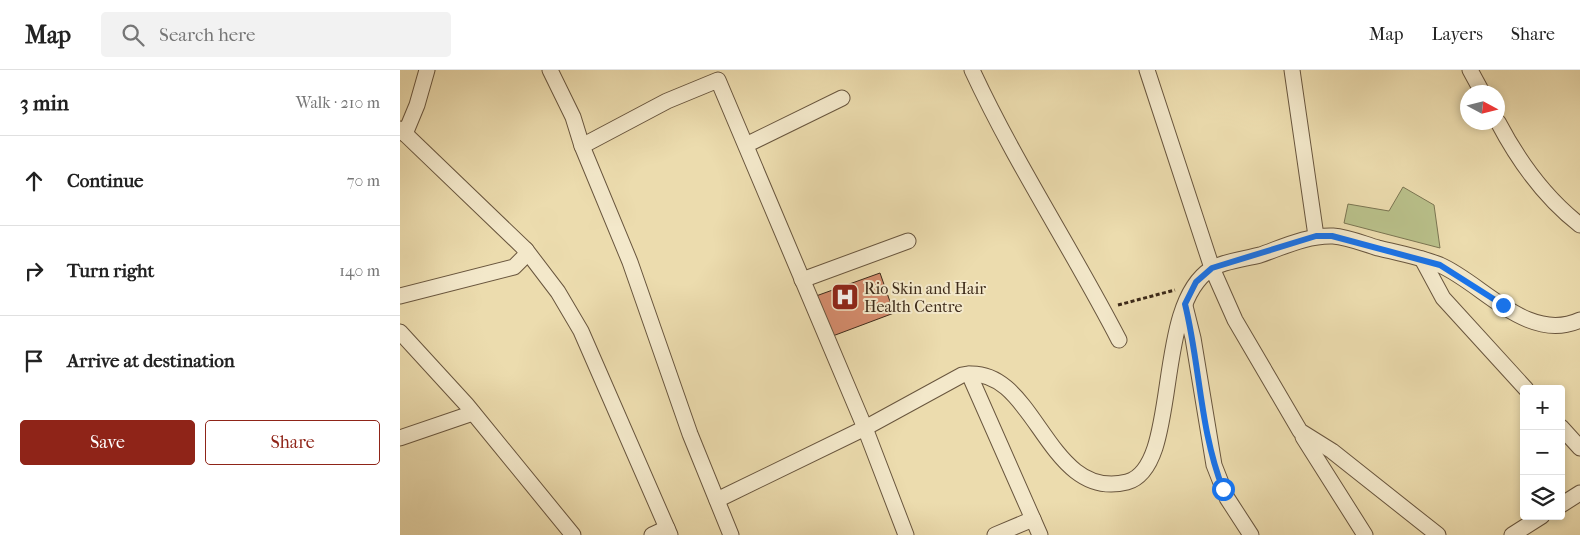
<!DOCTYPE html>
<html lang="en">
<head>
<meta charset="utf-8">
<style>
	body { margin:0; font-family:"IM FELL French Canon",serif; background:#f2f2f2; color:#222 }
	.controls { position:absolute; right:15px; bottom:15px; display:grid; overflow:hidden; border-radius:5px; box-shadow:0 2px 8px #0003 }
	.controls button { width:45px; height:45px; display:grid; place-items:center; padding:0; border:0; border-bottom:1px solid #e0e0e0; background:#fff; color:#222; font:25px sans-serif }
	.compass { position:absolute; left:1060px; top:15px; width:45px; height:45px; border-radius:50%; background:#fff; box-shadow:0 2px 8px #0003; rotate:97deg }
	.stop { position:absolute; width:15px; height:15px; margin:-11px; border:4px solid #1a73e8; border-radius:50%; background:#fff }
	.stop.end { background:#1a73e8; border-color:#fff; box-shadow:0 1px 5px #0008 }
	.list { margin:0; padding:0; list-style:none }
	h2 { display:flex; justify-content:space-between; align-items:center; height:65px; margin:0; padding:0 20px; font-size:21px }
	h2 small { font-size:16px; font-weight:400; color:#767676 }
	.list li { display:grid; grid-template-columns:32px 1fr auto; gap:15px; align-items:center; box-sizing:border-box; height:90px; padding:0 20px; border-top:1px solid #e0e0e0 }
	.list b { display:block; font-size:19px; white-space:nowrap }
	.list em { font-size:16px; font-style:normal; color:#767676 }
	.actions { display:flex; gap:10px; padding:15px 20px }
	.actions a { flex:1; padding:11px 0; border:1px solid #8f2418; border-radius:5px; text-align:center; font-size:18px; color:#8f2418 }
	.actions .main { background:#8f2418; color:#fff }
	.icon { flex:none; width:28px; height:28px; fill:none; stroke:currentColor; stroke-width:2; stroke-linecap:round; stroke-linejoin:round }
	.map { position:relative; flex:none; width:1180px; height:465px; overflow:hidden }
	header { display:flex; align-items:center; gap:30px; box-sizing:border-box; height:70px; padding:0 25px; background:#fff; border-bottom:1px solid #e0e0e0 }
	header strong { font-size:24px }
	nav { display:flex; gap:28px; margin-inline-start:auto; font-size:18px }
	.search { width:350px; height:45px; background:#f2f2f2; display:flex; align-items:center; gap:12px; box-sizing:border-box; padding:0 18px; border-radius:5px; color:#767676; font-size:19px }
	main { display:flex }
	aside { flex:1; background:#fff }
	.map>svg:first-child { display:block }
	.green { fill:#b9c08a; stroke:#7b7552 }
	.building { fill:#d58c6d; stroke:#3d2a19 }
	.lines { fill:none; stroke-linecap:round; stroke-linejoin:round }
	.street-casing { stroke:#69563e; stroke-width:17 }
	.path { stroke:#3d2a19; stroke-width:3; stroke-dasharray:4 2.5; stroke-linecap:butt }
	.street { stroke:#f3e8ca; stroke-width:15 }
	.route { stroke:#1a73e8; stroke-width:6 }
	.labels { text-anchor:middle; dominant-baseline:central; stroke-width:4; stroke-linejoin:round; paint-order:stroke }
	.poi-label { font-size:16px; fill:#3d2a19; stroke:#f3e8ca; text-anchor:start }
</style>
</head>
<body>
<header>
<strong>Map</strong>
<div class="search"><svg class="icon" aria-label="search" viewBox="0 0 24 24"><circle cx="10" cy="10" r="6"/><path d="M15 15l6 6"/></svg>Search here</div>
<nav><a>Map</a><a>Layers</a><a>Share</a></nav>
</header>
<main>
<aside>
<h2>3 min<small>Walk · 210 m</small></h2>
<ul class="list">
<li><svg class="icon" aria-label="ahead" viewBox="0 0 24 24"><path d="M12 20V5M6 11l6-6 6 6"/></svg><div><b>Continue</b></div><em>70 m</em></li>
<li><svg class="icon" aria-label="right" viewBox="0 0 24 24"><path d="M7 20v-9h11M14 6l5 5-5 5"/></svg><div><b>Turn right</b></div><em>140 m</em></li>
<li><svg class="icon" aria-label="arrive" viewBox="0 0 24 24"><path d="M6 21V4h12l-3 4 3 4H6"/></svg><div><b>Arrive at destination</b></div></li>
</ul>
<div class="actions"><a class="main">Save</a><a>Share</a></div>
</aside>
<div class="map">
<svg width="1180" height="465" viewBox="0 0 1180 465">
	<rect width="100%" height="100%" fill="#ecdcae"/>
	<filter id="stains"><feTurbulence type="fractalNoise" baseFrequency=".004" numOctaves="4"/><feColorMatrix values="0 0 0 0 .2 0 0 0 0 .09 0 0 0 0 .02 0 0 0 .5 -.17"/></filter>
	<radialGradient id="worn" r=".72"><stop offset=".6" stop-color="#630" stop-opacity="0"/><stop offset="1" stop-color="#630" stop-opacity=".3"/></radialGradient>
	<!-- green -->
	<path class="green" d="M1003,117l31,18 6,43 -96,-25 4,-19 41,7z"/>
	<!-- building -->
	<path class="building" d="M480,203l14,40 -64,24 -14,-41z"/>
	<g class="lines">
		<!-- street casing -->
		<g class="street-casing">
			<g id="street">
				<path d="M150,0l23,47 9,29 48,116 60,172 41,101"/>
				<path d="M572,0c43,93 100,179 147,270"/>
				<path d="M747,0l65,198 23,52 65,111 32,20 106,84"/>
				<path d="M892,0l24,166"/>
				<path d="M1070,0l12,22"/>
				<path d="M1098,52c21,40 46,75 82,103"/>
				<path d="M0,59l126,121 -2,7 -10,10 -114,29"/>
				<path d="M5,64l12,-29 10,-35"/>
				<path d="M346,75l96,-47"/>
				<path d="M182,76l85,-45 51,-21 147,348 41,107"/>
				<path d="M126,180l32,42 23,39 89,204"/>
				<path d="M1022,189l21,39 83,91"/>
				<path d="M402,210l106,-39"/>
				<path d="M785,236l8,32 21,127 13,33 24,37"/>
				<path d="M0,262l66,72 107,131"/>
				<path d="M569,304l71,161"/>
				<path d="M1161,357l19,21"/>
				<path d="M903,367l62,98"/>
				<path d="M0,368l73,-25"/>
				<path d="M317,430l148,-72 97,-53c74,-14 83,128 165,107 55,-15 25,-176 84,-213 13,-8 34,-10 49,-14 23,-8 48,-20 73,-19 15,1 31,8 45,12 21,5 42,9 62,17 42,18 88,79 140,55"/>
				<path d="M1161,435l19,-12"/>
				<path d="M252,465l15,-7"/>
				<path d="M595,465l38,-16"/>
				<path d="M1112,465l30,-19"/>
			</g>
		</g>
		<!-- path -->
		<path class="path" d="M718,235l57,-15"/>
		<!-- street -->
		<use href="#street" class="street"/>
	</g>
	<g class="lines">
		<!-- route -->
		<path class="route" d="M823,419c-23,-58 -23,-124 -38,-185l11,-22 16,-14 104,-32h16l108,29 63,40"/>
	</g>
	<!-- icons -->
	<defs>
		<g id="hospital-square" transform="scale(1.4375)"><rect x="-9" y="-9" width="18" height="18" rx="4" fill="#8f2418" stroke="#f3e8ca"/><path d="M-5-5h3v3.5h4V-5h3V5h-3V1.5h-4V5h-3Z" fill="#fff"/></g>
	</defs>
	<g fill-rule="evenodd">
		<use href="#hospital-square" x="445" y="227"/>
	</g>
	<g class="labels">
		<!-- poi labels -->
		<g class="poi-label">
			<text x="464" y="218">Rio Skin and Hair<tspan x="464" dy="18">Health Centre</tspan></text>
		</g>
	</g>
	<rect width="100%" height="100%" filter="url(#stains)"/>
	<rect width="100%" height="100%" fill="url(#worn)"/>
</svg>
<div class="controls">
<button>+</button>
<button>−</button>
<button><svg class="icon" aria-label="layers" viewBox="0 0 24 24"><path d="M12 4l9 5-9 5-9-5zM3 14l9 5 9-5"/></svg></button>
</div>
<svg class="compass" viewBox="-18 -18 36 36"><path d="M0-13l5 13h-10z" fill="#e53935"/><path d="M0 13l5-13h-10z" fill="#767676"/></svg>
<div class="stop" style="left:823px;top:419px"></div>
<div class="stop end" style="left:1103px;top:235px"></div>
</div>
</main>
</body>
</html>
